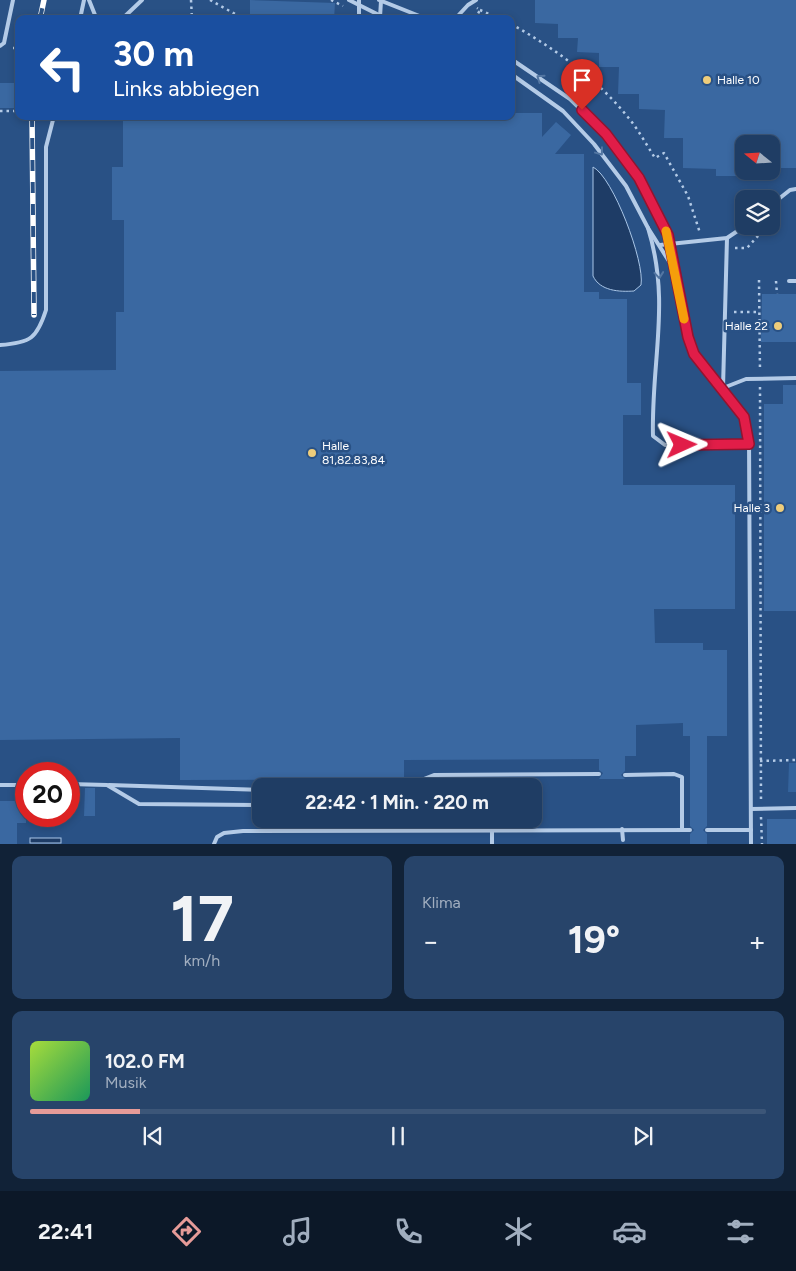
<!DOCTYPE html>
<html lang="de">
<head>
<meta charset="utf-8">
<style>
  :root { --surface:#1f3d64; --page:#27446a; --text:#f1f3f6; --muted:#a1aebf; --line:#3c5678; --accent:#e69b98 }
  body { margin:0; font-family:Figtree,sans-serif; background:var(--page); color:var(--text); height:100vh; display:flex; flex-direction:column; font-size:19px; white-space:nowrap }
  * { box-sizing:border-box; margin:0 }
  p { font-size:16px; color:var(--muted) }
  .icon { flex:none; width:28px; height:28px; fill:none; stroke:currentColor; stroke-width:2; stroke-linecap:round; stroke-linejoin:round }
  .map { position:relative; height:844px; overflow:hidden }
  .panel { display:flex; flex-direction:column; gap:12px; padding:12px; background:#112237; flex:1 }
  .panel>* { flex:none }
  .top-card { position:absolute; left:15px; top:15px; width:500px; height:105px; border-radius:10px; box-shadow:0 2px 8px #0003,0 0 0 1px var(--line); background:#1a4fa0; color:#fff; overflow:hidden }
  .needle { width:32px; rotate:288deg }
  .fabs { position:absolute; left:735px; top:135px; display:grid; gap:10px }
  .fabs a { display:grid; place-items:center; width:45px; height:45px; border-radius:10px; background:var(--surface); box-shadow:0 2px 8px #0003,0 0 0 1px var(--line); font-size:25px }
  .speed { position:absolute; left:15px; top:762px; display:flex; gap:10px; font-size:25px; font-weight:700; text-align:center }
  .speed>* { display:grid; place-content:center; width:65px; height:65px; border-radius:50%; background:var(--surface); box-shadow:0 2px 8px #0003,0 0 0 1px var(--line); line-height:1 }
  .speed .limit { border:8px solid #d22; background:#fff; color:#111 }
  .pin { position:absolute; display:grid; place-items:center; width:42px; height:42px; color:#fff; margin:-51px -21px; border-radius:50% 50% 50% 0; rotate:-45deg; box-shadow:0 0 5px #0007 }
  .pin .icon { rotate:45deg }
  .me { position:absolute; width:55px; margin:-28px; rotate:89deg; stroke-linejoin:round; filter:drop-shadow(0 0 4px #0008) }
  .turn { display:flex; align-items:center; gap:18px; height:105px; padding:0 15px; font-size:22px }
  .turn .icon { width:65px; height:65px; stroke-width:2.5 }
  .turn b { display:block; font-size:35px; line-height:42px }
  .big { font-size:38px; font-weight:700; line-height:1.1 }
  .panel .tile { flex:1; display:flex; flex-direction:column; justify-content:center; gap:8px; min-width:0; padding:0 18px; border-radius:10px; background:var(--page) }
  .panel .dial { align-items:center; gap:0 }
  .dial b { font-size:65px; line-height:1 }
  .song { display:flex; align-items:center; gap:15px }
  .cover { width:60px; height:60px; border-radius:8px; background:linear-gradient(135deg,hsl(80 70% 55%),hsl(150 70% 35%)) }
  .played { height:5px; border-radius:2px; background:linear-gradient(90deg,var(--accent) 15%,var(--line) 15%) }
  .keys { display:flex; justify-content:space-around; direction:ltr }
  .heat { display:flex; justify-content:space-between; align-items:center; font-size:28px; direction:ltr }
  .panel .tiles { flex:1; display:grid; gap:12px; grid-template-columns:1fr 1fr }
  .tile:last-child { grid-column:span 2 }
  .trip { position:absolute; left:252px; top:778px; width:290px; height:50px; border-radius:10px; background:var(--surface); box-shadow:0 2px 8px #0003,0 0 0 1px var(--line); font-weight:700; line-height:50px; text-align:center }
  .menu { display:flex; height:80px; justify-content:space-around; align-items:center; background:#0c1828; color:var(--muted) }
  .menu .icon { width:35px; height:35px }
  .menu .selected { color:var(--accent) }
  .menu b { font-size:22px; color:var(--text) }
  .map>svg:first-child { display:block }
  .green { fill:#34639c }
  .water { fill:#1e3c66; stroke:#a9c6e7 }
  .building { fill:#3a68a1 }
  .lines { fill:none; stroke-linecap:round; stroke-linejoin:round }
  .path { stroke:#b4cbe7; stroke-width:2.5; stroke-dasharray:2.5 4; stroke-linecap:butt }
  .lane { stroke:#b4cbe7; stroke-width:4 }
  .rail-casing { stroke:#fff; stroke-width:5.5 }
  .rail { stroke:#295185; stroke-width:4; stroke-dasharray:11; stroke-linecap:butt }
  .oneway { stroke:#5376a2 }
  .route-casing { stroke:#92132f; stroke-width:12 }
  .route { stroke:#e11d48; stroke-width:9 }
  .slow { stroke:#f59e0b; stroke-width:9 }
  .poi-dot { fill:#eecd7b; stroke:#295185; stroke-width:2 }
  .labels { text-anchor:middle; stroke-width:5; stroke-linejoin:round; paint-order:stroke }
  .poi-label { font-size:12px; fill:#fff; stroke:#295185; text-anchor:start }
</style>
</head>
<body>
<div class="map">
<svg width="796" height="844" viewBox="0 0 796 844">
  <rect width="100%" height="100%" fill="#295185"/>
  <polygon class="green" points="789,763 796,763 796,792 788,792"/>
  <g class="water">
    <path d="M 593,167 C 613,177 645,262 641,285 L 634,291 C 619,292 600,291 593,276 Z"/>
    <rect x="30" y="838" width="31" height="5"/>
  </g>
  <g class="building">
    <polygon points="250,0 335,3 334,19 250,19"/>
    <polygon points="535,0 796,0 796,168 771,168 771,144 744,144 744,176 716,176 716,169 683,168 683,138 664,138 665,110 639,109 639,94 618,94 619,67 599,67 599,53 577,52 578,38 558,38 558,24 535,23"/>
    <rect x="0" y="83" width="19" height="25"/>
    <polygon points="511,113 542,113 542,137 556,122 571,135 555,154 584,154 584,292 599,292 599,299 627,299 627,383 641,383 641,415 623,415 623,485 735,485 735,609 654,609 655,643 703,643 703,650 727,650 727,736 707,736 707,826 703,830 707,834 707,844 690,844 690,834 694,830 690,826 690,736 683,736 683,723 636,725 636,756 625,756 625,771 621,775 625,779 599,779 603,773 599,770 599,759 404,760 404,779 180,780 180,738 0,740 0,371 116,370 116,312 124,312 124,220 112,220 112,167 123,167 123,116 511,116"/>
    <polygon points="762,294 796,294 796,342 761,342"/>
    <polygon points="783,385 796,385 796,611 764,611 764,404 783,404"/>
    <polygon points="85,788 95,788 95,816 84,816"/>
    <polygon points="0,801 26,801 26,823 17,823 17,844 0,844"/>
    <rect x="767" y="819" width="29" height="25"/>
  </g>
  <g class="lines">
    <g class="path">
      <polyline points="191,0 192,19"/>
      <polyline points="210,0 235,14"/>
      <polyline points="331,0 343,6"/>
      <polyline points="480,10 501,19"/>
      <polyline points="475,19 480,10 477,8"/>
      <path d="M 511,24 C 554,48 596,78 627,116 C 638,129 646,144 655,158 L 664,153 L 688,196 L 700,233"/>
      <polyline points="13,48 19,48"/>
      <polyline points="0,111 19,111"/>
      <polyline points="771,222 778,216"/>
      <polyline points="735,248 747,248 767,226"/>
      <polyline points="759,280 760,371"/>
      <polyline points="776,281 777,294"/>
      <polyline points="734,312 760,312"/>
      <polyline points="760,387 761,801"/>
      <polyline points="760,761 796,760"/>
      <polyline points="761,817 762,844"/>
    </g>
    <g class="lane">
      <polyline points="89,0 95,15 100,19"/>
      <polyline points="349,0 387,19"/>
      <polyline points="359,0 359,19"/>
      <polyline points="379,0 427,19"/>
      <polyline points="380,17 381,1"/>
      <polyline points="80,19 84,0"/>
      <polyline points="122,19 142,0"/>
      <polyline points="455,19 468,5 476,0"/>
      <polyline points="0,46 4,43 13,0"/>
      <polyline points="511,59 570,99 606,134 639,178 668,235 687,337 694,354 703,367 736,403 744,417 749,436 751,844"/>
      <polyline points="511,74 563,111 594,144 626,186 648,228 672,266"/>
      <polyline points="771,205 790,190 796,189"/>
      <path d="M 648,228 C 671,302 651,361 653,436 L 665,445 L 749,444"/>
      <polyline points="727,238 723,388 746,379 796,378"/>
      <polyline points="660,245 727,238 745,226"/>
      <polyline points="789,281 796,281"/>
      <path d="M 0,345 C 31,343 37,338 46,310 L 46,147 L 54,116"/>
      <polyline points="625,775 674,774 682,777 682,830"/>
      <polyline points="69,784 107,785 139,804 261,805"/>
      <polyline points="0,785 26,785"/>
      <polyline points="109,785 261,790"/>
      <polyline points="406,786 434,775 599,774"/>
      <polyline points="751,809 796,808"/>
      <polyline points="622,829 623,840"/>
      <polyline points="707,830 751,830"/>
      <polyline points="214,844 217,837 224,833 243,831 690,830"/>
      <polyline points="492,844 492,831"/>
    </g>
    <g class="rail-casing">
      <g id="rail">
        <polyline points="40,19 44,0"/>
        <polyline points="32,116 34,315"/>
      </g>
    </g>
    <use href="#rail" class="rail"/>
  </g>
  <defs><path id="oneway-chevron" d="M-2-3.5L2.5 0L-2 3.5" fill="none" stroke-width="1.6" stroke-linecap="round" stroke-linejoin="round" transform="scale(1.25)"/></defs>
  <g class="oneway">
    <use href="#oneway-chevron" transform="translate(540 78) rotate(-145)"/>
    <use href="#oneway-chevron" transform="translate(600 152) rotate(53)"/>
    <use href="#oneway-chevron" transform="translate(659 275) rotate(85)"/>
  </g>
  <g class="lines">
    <g class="route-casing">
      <polyline id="route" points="582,110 606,134 639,178 668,235 688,337 694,354 744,417 749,444 682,445"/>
    </g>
    <use href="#route" class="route"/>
    <polyline class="slow" points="666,231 684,319"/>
  </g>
  <g class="poi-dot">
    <circle cx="707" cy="80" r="5"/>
    <circle cx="778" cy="326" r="5"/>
    <circle cx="312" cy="453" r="5"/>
    <circle cx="780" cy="508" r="5"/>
  </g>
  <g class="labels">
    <g class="poi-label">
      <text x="717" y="84">Halle 10</text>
      <text x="768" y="330" text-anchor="end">Halle 22</text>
      <text x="322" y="450">Halle<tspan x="322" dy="14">81,82.83,84</tspan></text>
      <text x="770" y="512" text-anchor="end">Halle 3</text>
    </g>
  </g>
</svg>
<div class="fabs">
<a><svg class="needle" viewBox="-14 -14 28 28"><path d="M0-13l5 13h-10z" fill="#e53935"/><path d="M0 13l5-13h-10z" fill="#a1aebf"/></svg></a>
<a><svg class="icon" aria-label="layers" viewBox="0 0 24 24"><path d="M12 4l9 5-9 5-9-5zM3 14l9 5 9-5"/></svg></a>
</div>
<div class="speed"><div class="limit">20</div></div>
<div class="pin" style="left:582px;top:110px;background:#d93025"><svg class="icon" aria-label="arrive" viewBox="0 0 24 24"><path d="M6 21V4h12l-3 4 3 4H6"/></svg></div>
<svg class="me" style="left:682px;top:445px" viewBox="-20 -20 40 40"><path d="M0-17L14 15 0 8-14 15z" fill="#e11d48" stroke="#fff" stroke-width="4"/></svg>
<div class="trip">22:42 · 1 Min. · 220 m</div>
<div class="top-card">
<div class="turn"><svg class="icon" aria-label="left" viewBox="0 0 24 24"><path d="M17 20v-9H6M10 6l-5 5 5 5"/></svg><div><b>30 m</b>Links abbiegen</div></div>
</div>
</div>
<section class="panel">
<div class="tiles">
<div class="tile dial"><b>17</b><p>km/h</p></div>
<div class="tile"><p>Klima</p>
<div class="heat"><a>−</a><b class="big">19°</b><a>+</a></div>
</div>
<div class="tile">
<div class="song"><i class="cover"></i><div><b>102.0 FM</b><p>Musik</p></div></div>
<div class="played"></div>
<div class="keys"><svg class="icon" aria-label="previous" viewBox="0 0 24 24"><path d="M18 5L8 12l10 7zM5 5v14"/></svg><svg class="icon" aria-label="pause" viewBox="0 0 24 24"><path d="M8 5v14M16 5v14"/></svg><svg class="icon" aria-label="next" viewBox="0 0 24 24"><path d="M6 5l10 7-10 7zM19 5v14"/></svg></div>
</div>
</div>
</section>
<nav class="menu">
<b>22:41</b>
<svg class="icon selected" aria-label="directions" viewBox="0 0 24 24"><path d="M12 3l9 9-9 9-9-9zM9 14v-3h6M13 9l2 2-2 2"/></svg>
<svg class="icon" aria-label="music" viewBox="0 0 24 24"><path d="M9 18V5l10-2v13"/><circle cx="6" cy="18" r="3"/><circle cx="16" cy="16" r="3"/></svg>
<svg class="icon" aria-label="phone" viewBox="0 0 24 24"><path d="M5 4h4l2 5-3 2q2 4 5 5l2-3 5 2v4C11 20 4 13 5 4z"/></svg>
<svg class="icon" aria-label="climate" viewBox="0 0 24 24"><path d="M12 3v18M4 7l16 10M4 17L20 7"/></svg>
<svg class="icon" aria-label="car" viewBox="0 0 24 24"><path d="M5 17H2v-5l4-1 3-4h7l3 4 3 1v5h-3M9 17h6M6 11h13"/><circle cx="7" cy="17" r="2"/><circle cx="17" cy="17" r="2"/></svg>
<svg class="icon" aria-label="filters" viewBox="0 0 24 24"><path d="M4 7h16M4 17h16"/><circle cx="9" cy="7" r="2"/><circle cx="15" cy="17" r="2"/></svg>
</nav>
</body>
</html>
